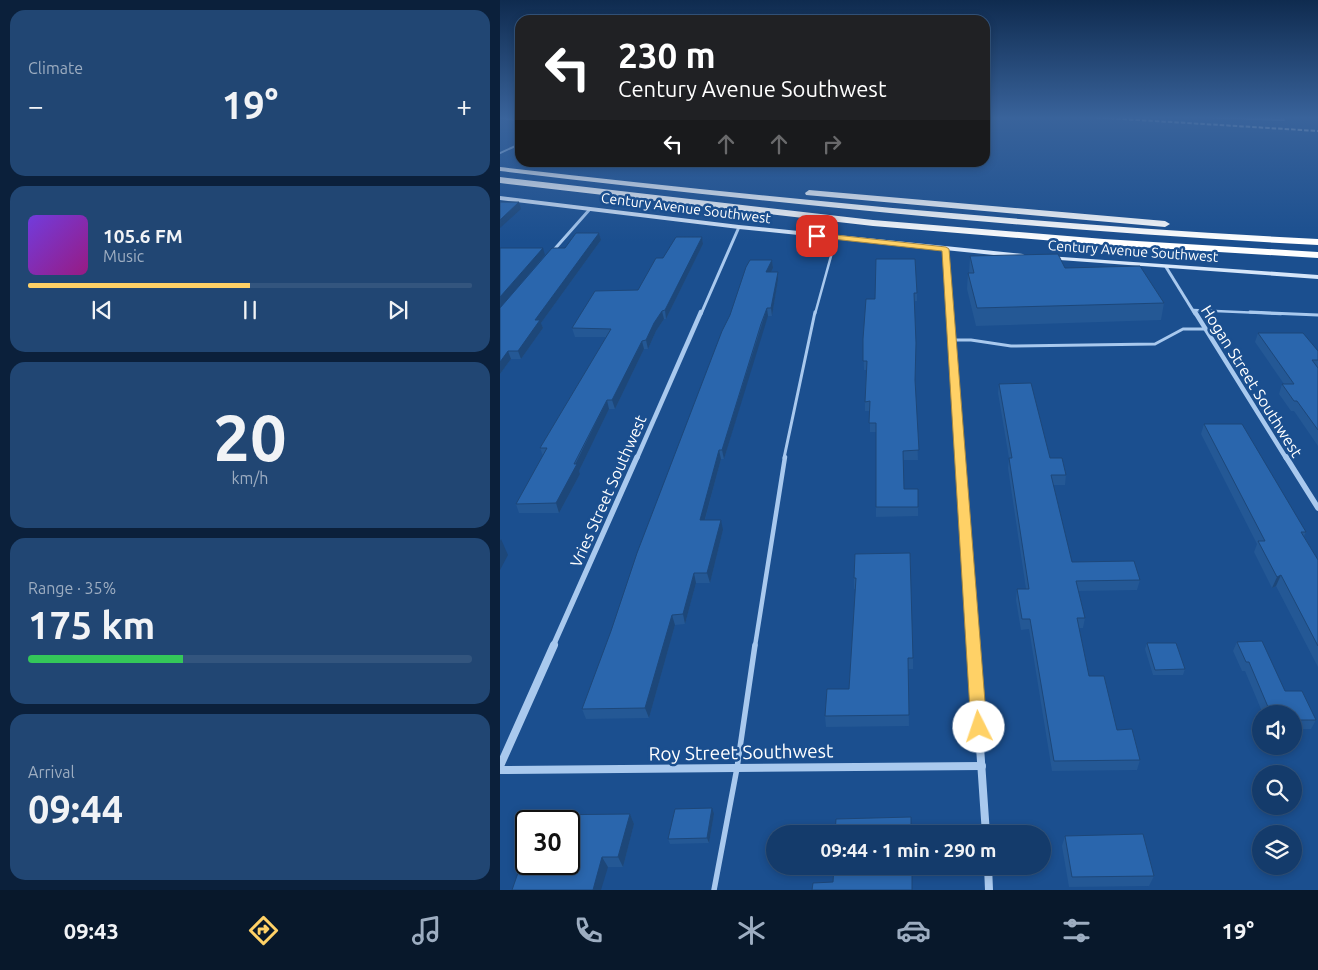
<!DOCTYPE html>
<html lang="en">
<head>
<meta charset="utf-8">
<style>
  :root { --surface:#143b6b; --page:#214673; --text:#f1f3f6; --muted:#9dadc1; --line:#33557e; --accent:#ffd166 }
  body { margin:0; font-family:Ubuntu,sans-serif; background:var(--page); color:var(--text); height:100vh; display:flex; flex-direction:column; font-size:19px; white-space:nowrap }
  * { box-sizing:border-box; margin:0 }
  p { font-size:16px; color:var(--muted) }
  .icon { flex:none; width:28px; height:28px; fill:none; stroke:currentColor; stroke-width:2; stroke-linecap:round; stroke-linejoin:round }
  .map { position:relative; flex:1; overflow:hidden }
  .sheet { display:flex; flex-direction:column; gap:10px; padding:10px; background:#0b203b; width:500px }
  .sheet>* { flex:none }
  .guide { position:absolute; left:15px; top:15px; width:475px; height:152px; border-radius:15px; box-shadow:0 2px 8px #0003,0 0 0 1px var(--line); background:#202124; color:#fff; overflow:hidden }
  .fabs { position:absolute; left:752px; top:705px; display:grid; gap:10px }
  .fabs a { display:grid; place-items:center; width:50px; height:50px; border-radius:50%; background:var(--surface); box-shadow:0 2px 8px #0003,0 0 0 1px var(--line); font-size:25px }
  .speed { position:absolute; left:15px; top:810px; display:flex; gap:10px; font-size:25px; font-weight:700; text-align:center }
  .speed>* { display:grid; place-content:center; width:65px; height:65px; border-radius:50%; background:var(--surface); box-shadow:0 2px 8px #0003,0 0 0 1px var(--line); line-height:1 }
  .speed .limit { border:2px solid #111; border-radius:8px; background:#fff; color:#111 }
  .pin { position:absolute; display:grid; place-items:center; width:42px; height:42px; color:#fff; margin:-21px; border-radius:10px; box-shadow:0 2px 8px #0006 }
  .me { position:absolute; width:55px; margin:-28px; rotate:356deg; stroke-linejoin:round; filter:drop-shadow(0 0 4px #0008) }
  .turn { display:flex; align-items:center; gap:18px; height:105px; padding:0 20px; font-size:22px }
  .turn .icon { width:65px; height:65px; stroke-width:2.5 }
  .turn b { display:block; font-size:35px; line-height:42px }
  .lanes { display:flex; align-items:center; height:48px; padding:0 20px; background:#0003; justify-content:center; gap:25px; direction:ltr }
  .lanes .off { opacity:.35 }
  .big { font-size:38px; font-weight:700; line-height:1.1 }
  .sheet .tile { flex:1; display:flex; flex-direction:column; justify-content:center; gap:8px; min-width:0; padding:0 18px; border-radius:15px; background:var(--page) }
  .sheet .dial { align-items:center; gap:0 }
  .dial b { font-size:65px; line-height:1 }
  .song { display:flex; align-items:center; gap:15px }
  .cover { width:60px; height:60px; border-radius:8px; background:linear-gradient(135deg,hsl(260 70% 55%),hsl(310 70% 35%)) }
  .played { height:5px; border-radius:2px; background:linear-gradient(90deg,var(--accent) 50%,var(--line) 50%) }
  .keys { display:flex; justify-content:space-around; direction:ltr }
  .heat { display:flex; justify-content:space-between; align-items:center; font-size:28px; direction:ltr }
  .charge { height:8px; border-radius:4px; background:linear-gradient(90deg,#34c759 35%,var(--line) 0) }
  .trip { position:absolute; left:266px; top:825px; width:285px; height:50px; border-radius:25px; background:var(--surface); box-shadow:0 2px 8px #0003,0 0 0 1px var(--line); font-weight:700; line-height:50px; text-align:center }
  .tabs { display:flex; height:80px; justify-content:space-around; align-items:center; background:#08182b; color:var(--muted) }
  .tabs .icon { width:35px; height:35px }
  .tabs .current { color:var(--accent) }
  .tabs b { font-size:22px; color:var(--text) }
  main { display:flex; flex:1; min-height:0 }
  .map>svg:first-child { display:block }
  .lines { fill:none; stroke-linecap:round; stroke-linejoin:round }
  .lane-far4 { stroke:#a9c9ee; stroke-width:2 }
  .lane-far3 { stroke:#a9c9ee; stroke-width:2.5 }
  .lane-far2 { stroke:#a9c9ee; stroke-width:3 }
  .lane-far1 { stroke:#a9c9ee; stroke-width:4.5 }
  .lane { stroke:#a9c9ee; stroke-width:5.5 }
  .street-far3 { stroke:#a9c9ee; stroke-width:3 }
  .street-far2 { stroke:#a9c9ee; stroke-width:4.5 }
  .street-far1 { stroke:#a9c9ee; stroke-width:5.5 }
  .street { stroke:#a9c9ee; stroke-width:8 }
  .secondary { fill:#d6e6fa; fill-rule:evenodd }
  .highway { fill:#fff; fill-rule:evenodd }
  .rail { stroke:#fff; stroke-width:2; stroke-dasharray:4.5 2; stroke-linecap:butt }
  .wall { fill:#245895 }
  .shaded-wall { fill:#1d4779 }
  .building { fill:#2a66ad; stroke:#1d4779 }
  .route { fill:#ffd166; stroke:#a68842 }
  .labels { text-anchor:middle; stroke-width:5; stroke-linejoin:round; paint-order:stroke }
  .far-street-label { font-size:14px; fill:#fff; stroke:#1b4f8f }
  .street-label { font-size:16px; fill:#fff; stroke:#1b4f8f }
  .near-street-label { font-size:19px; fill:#fff; stroke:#1b4f8f }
</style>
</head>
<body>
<main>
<section class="sheet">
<div class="tile"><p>Climate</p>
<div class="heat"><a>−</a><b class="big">19°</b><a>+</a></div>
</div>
<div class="tile">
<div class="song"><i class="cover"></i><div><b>105.6 FM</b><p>Music</p></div></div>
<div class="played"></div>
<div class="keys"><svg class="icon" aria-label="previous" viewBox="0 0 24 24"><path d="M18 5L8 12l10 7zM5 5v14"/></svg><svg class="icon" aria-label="pause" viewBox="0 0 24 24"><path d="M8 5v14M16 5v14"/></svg><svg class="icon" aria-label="next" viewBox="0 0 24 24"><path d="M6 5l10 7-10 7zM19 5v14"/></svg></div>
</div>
<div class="tile dial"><b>20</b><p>km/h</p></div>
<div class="tile"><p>Range · 35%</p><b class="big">175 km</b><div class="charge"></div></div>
<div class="tile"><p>Arrival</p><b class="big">09:44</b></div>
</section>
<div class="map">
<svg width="818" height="890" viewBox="0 0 818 890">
  <rect width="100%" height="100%" fill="#1b4f8f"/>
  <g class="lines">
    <g class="lane-far4">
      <polyline points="700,117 784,120 780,117"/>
      <polyline points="0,118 20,120"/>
      <polyline points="0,153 20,144"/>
    </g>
    <g class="lane-far3">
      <polyline points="693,310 781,314"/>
      <polyline points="315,314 336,238"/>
    </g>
    <g class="lane-far2">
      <polyline points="750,312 818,315"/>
      <polyline points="452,340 471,340 511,346 655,344 683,329 705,329"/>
      <polyline points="284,458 315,312"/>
    </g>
    <polyline class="lane-far1" points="255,646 285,457"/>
    <polyline class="lane" points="214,890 237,768 255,645"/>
    <g class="street-far3">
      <polyline points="446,249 450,314"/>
      <polyline points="52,252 90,209"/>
      <polyline points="666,267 695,314"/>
      <polyline points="201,314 239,227"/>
    </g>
    <g class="street-far2">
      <polyline points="450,312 460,458"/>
      <polyline points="695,312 786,458"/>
      <polyline points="137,458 201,312"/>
    </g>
    <g class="street-far1">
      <polyline points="460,457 473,646"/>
      <polyline points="786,457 818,508"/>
      <polyline points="53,646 137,457"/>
    </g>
    <g class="street">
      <polyline points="473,645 486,834"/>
      <polyline points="0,766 54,645"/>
      <polyline points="0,770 482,766"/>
      <polyline points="488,866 489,890"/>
    </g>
    <g class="secondary">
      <polygon points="0,196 239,225 523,254 526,256 523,258 239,229 0,200"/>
      <polygon points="548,256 818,275 818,279 546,259 546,257"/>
    </g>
    <g class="highway">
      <path d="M 0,167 C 272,198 544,225 818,239 L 818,245 C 544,231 272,203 0,171 Z"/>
      <polygon points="0,177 373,220 604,239 818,252 818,258 604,245 373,226 0,183"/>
      <polygon points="309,190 665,221 670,224 665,227 306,195 305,193"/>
    </g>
    <polyline class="rail" points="590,117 818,131"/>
  </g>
  <g class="wall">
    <polygon points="99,233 101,240 41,323 43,328 21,359 11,359 0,374 0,248 45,255 3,304 65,248"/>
    <polygon points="202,237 203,244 166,319 164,319 156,331 148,349 144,349 115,409 109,409 79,471 80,474 59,513 19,513 16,504 43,456 40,448 106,337 75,337 72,328 138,290 163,258"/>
    <polygon points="470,256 565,268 664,303 661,320 476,326 467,289 468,273 469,273"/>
    <polygon points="272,260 273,268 271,272 278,272 278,280 272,316 268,316 262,333 224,459 221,459 205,520 223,530 210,583 196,583 185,624 175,625 149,718 86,719 82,709"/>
    <polygon points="417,293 417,301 414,301 415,383 418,460 403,460 404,489 418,507 418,516 376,517 376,432 370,432 370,411 365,411 365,402 366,370 364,370 363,339 375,299"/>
    <polygon points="758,333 818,351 818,446 794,411 791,411 779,394 782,384 784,384 755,342"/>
    <polygon points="499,384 550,458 566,475 565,485 553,485 572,562 640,580 637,590 578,591 585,618 583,628 579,628 589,676 617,730 640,760 637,770 552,771 529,629 521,630 516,600 517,589 526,589 508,468 509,458 498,393"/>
    <polygon points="704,424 806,532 804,536 818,560 818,667 776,586 772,588 754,552 757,544 701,434"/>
    <polygon points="355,554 413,658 413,669 408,669 409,726 326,727 325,716 349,689 356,589 354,589 354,578"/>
    <polygon points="737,642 785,691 816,720 811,729 794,729 794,714 763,714 745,671 742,671 733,651"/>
    <polygon points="647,643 685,669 683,675 653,675 645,649"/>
    <polygon points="130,814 134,824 123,867 108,867 12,890"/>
    <polygon points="214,814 209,843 170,844 168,839"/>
    <polygon points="565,836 654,876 649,886 569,887 562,846"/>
  </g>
  <g class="shaded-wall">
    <polygon points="19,202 21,209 0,228 0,220"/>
    <polygon points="99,233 101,240 41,323 43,328 21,359 18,351 35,320"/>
    <polygon points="202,237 203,244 166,319 165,310"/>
    <polygon points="43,248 45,255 0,308 0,297"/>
    <polygon points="272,260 273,268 267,280 266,272"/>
    <polygon points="278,272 278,280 272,316 271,308"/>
    <polygon points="267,308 268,316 224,459 222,450"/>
    <polygon points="162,311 164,319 156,331 148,349 146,340 154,323"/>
    <polygon points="142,341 144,349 115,409 112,400"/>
    <polygon points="8,351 11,359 0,374 0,362"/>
    <polygon points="107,400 109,409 79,471 80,474 59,513 56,503"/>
    <polygon points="219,450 221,459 202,530 200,520"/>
    <polygon points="221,520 223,530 210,583 207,573"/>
    <polygon points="1,539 8,555 0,570 0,541"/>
    <polygon points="194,573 196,583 185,624 183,614"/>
    <polygon points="781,575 776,586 772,588 777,577"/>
    <polygon points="172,615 175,625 149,718 145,708"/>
    <polygon points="212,808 214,814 209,843 207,838"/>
    <polygon points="130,814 134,824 123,867 118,857"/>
    <polygon points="102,857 108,867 101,890 93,890"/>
  </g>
  <g class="building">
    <polygon points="0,202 19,202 0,220"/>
    <polygon points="76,233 99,233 35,320 40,320 18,351 8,351 0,362 0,308 52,248 65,248"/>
    <polygon points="176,237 202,237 165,310 162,311 154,323 146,340 142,341 112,400 107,400 74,464 77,464 56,503 16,504 47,448 40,448 111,329 72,328 95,291 138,290 156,258 163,258"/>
    <polygon points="0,248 43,248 0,297"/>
    <polygon points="558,254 565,268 640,266 664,303 477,308 468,273 474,273 470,256"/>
    <polygon points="376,259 415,259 417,293 414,293 416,343 415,380 419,450 403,451 404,489 418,489 418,507 376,507 376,423 369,423 370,401 365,402 367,361 363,361 363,339 366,299 375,299"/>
    <polygon points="250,260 272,260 266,272 278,272 271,308 267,308 261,324 222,450 219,450 200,520 221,520 207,573 194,573 183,614 172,615 145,708 82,709 111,631 137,553 222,331 230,315 246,267"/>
    <polygon points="758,333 803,333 818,351 818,360 812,360 818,368 818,430 797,401 794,401 782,384 794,384"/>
    <polygon points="531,383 550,458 562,458 566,475 551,475 572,562 634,561 640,580 576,581 585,618 577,618 589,676 604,676 617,730 632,729 640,760 554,761 530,619 522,619 517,589 529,589 509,458 512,458 499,384"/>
    <polygon points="704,424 742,424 806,532 801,532 818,560 818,646 781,575 777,577 758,541 765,541"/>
    <polygon points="410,553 413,658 408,658 409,715 325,716 327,689 349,689 356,578 354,578 355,554"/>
    <polygon points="762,641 785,691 802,691 816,720 794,720 794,714 771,714 749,662 746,662 737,642"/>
    <polygon points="647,643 676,643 685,669 655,670"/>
    <polygon points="212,808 207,838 168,839 175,809"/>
    <polygon points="130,814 118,857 102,857 93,890 12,890 26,850 26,864 69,864 69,821 37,821 39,815"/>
    <polygon points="411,817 411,834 335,834 336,819"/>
    <polygon points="643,834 654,876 572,877 565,836"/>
    <polygon points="334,866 412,866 412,890 312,890 313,883 333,882"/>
  </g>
  <linearGradient id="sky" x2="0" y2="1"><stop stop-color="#0f2b4f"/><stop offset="0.49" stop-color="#39639b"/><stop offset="1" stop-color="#39639b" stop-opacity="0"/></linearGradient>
  <rect width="818" height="241" fill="url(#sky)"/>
  <polygon class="route" points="317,233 446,247 449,249 487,727 485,732 479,734 473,732 471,727 442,251 314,237 313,236"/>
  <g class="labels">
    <g class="far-street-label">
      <text transform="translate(186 208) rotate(7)" y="5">Century Avenue Southwest</text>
      <text transform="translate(633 251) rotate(4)" y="5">Century Avenue Southwest</text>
    </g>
    <g class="street-label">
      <text transform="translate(752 381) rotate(58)" y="6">Hogan Street Southwest</text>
      <text transform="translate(108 491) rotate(-66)" y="6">Vries Street Southwest</text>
    </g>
    <g class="near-street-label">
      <text transform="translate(241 752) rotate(-1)" y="7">Roy Street Southwest</text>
    </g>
  </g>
</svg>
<div class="fabs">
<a><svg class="icon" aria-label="sound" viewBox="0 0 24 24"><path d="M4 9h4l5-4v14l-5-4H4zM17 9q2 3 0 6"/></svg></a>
<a><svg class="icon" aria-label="search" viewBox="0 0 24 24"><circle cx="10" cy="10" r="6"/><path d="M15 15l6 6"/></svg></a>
<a><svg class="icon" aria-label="layers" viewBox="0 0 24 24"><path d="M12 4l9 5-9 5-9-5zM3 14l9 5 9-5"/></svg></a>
</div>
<div class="speed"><div class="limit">30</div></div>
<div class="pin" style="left:317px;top:236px;background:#d93025"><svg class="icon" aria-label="arrive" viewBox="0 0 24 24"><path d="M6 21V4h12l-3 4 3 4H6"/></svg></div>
<svg class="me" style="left:479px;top:727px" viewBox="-20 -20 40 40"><circle r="19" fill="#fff"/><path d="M0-13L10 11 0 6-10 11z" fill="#ffd166"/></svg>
<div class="trip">09:44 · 1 min · 290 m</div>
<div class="guide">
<div class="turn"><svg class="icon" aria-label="left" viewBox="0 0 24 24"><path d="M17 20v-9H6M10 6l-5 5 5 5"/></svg><div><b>230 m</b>Century Avenue Southwest</div></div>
<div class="lanes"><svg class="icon" aria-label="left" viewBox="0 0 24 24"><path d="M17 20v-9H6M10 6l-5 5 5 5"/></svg><svg class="icon off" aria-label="ahead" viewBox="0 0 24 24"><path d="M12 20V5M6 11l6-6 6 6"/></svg><svg class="icon off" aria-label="ahead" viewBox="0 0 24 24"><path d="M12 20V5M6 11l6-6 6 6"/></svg><svg class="icon off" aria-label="right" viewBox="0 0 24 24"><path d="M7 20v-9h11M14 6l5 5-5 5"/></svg></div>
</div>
</div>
</main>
<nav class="tabs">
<b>09:43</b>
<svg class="icon current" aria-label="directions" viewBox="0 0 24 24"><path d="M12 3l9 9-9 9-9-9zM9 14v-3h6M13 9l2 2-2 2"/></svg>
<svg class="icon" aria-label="music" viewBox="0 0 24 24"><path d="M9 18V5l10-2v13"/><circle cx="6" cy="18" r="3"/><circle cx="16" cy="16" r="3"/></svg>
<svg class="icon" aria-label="phone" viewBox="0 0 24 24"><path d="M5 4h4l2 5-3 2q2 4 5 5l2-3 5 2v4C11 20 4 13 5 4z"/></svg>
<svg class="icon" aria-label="climate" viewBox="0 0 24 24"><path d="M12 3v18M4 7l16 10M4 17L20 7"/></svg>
<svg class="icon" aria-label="car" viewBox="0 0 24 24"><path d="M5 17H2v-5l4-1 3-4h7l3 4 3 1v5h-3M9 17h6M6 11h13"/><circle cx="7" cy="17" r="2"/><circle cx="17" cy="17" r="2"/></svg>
<svg class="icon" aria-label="filters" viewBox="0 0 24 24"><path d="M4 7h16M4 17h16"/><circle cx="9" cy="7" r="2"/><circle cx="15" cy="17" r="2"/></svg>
<b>19°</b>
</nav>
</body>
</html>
